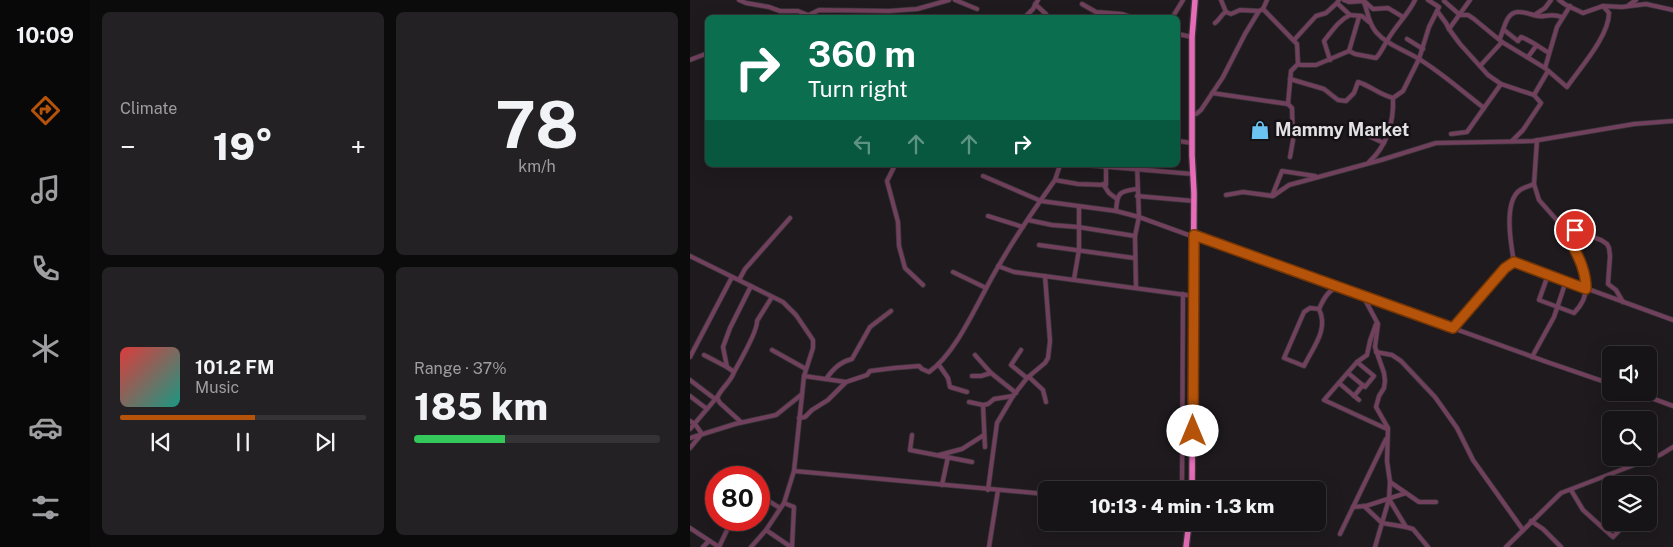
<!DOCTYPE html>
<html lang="en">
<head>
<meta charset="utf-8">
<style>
  :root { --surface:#161416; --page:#232123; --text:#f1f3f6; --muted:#9e9ea1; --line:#353335; --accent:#b45309 }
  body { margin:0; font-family:"Public Sans",sans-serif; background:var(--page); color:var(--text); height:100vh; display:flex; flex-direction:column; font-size:19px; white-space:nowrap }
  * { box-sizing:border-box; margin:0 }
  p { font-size:16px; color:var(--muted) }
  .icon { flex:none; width:28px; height:28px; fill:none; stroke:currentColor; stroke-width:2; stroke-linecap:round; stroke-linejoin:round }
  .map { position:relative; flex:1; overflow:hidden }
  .drawer { display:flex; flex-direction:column; gap:12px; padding:12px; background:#0c0b0c; width:600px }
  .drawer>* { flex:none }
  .hud { position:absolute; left:15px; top:15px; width:475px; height:152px; border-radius:8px; box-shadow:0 5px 20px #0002,0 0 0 1px var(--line); background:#0b6e4f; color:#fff; overflow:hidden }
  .fabs { position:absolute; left:912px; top:346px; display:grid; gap:10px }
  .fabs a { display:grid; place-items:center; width:55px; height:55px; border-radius:8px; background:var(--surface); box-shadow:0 5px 20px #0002,0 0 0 1px var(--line); font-size:25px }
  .speed { position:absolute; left:15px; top:466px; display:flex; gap:10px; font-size:25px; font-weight:700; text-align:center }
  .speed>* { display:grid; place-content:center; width:65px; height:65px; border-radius:50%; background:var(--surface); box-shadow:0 5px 20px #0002,0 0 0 1px var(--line); line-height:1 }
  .speed .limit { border:8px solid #d22; background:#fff; color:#111 }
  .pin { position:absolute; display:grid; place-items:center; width:42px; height:42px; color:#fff; margin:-21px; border:2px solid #fff; border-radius:50%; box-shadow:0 1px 5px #0007 }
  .me { position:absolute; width:55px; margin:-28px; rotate:0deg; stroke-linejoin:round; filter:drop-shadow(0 0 4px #0008) }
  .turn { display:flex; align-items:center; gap:18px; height:105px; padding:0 20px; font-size:22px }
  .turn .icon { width:65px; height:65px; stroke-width:2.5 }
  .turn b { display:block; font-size:35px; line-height:42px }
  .lanes { display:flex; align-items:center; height:48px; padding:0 20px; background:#0003; justify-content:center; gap:25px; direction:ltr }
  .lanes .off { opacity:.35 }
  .big { font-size:38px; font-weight:800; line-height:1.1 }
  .drawer .tile { flex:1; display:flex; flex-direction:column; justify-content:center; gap:8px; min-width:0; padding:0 18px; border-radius:8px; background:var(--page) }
  .drawer .dial { align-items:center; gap:0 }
  .dial b { font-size:65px; line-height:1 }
  .song { display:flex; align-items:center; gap:15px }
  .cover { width:60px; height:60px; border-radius:8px; background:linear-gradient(135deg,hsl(0 70% 55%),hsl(170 70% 35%)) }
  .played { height:5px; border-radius:2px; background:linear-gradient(90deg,var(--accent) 55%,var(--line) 55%) }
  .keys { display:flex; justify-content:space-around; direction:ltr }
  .heat { display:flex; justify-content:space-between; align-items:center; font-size:28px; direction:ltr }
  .charge { height:8px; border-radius:4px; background:linear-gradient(90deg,#34c759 37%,var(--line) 0) }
  .drawer .tiles { flex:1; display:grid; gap:12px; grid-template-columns:repeat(2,1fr) }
  .trip { position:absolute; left:348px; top:481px; width:288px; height:50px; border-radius:8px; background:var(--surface); box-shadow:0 5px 20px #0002,0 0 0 1px var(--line); font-weight:800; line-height:50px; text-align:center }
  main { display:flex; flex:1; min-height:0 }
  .tabs { display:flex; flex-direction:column; width:90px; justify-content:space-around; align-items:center; background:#090809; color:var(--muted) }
  .tabs .icon { width:35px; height:35px }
  .tabs .on { color:var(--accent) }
  .tabs b { font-size:22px; color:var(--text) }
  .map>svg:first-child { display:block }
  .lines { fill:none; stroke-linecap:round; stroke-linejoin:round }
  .minor-casing { stroke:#3a363a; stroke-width:5.5 }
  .highway-casing { stroke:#3a363a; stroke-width:8 }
  .minor { stroke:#71405c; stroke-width:4 }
  .highway { stroke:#e86cb8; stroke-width:5.5 }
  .route-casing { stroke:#753606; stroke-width:12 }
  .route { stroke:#b45309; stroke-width:9 }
  .labels { text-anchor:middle; stroke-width:5; stroke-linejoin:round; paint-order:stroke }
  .poi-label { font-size:18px; font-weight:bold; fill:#e3e1e3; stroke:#151115; text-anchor:start }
</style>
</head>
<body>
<main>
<nav class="tabs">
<b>10:09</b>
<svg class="icon on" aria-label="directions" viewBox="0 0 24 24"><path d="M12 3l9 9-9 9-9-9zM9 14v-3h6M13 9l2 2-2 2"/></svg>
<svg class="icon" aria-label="music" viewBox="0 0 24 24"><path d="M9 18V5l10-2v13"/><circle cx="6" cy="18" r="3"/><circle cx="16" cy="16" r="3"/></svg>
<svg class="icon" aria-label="phone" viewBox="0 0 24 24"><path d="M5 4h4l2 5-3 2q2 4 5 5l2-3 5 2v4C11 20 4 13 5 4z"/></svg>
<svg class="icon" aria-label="climate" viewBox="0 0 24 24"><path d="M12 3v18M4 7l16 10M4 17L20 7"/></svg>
<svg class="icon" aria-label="car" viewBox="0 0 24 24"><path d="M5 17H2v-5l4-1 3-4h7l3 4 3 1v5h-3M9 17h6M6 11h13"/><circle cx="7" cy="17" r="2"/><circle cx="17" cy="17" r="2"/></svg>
<svg class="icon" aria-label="filters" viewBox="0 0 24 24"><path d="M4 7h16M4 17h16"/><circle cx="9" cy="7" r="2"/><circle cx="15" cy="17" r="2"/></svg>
</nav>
<section class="drawer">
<div class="tiles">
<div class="tile"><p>Climate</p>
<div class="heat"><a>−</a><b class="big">19°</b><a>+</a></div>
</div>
<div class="tile dial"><b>78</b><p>km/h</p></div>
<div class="tile">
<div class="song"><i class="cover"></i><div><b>101.2 FM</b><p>Music</p></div></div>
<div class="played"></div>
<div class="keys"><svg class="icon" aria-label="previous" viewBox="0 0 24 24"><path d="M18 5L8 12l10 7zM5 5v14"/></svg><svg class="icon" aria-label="pause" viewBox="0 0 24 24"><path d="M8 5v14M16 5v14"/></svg><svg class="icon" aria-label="next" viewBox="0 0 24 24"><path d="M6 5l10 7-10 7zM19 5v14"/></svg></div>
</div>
<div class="tile"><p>Range · 37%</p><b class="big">185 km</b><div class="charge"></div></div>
</div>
</section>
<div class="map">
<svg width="983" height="547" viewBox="0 0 983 547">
  <rect width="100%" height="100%" fill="#1e1a1e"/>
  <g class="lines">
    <g class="minor-casing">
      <g id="minor">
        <polyline points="49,0 56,3 79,7 90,11 108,11 118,15"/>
        <polyline points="265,0 287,9"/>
        <polyline points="531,0 536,12"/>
        <polyline points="649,0 647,3 660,15 672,16 679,22"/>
        <polyline points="654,0 659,2 674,1 683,9 698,8 713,17"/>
        <path d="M 673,0 C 679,13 677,21 686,32 C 697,45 715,50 729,59 C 752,73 773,92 794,108"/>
        <polyline points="738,0 749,7 747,11 756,23 759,29 770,44 798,75 811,84 844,95 851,103 833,130 822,141"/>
        <polyline points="869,0 876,5 893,13 913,6 932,7 956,4 983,10"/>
        <path d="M 754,1 L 770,15 L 778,15 L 784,19 L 812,42 L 855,68 L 877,87 C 890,68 919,36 919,13 L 913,6"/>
        <polyline points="345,4 356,14 355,18"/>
        <polyline points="392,4 406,12 432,14 444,18"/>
        <polyline points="939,5 946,0"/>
        <path d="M 573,9 L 607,44 L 608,64 L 611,65 L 626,65 L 659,51 L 665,54 L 686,58 C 691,53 693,47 697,41 C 705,26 718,15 725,0"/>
        <polyline points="846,14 855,8 861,0"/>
        <polyline points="113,18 129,10 199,11 227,9 259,0"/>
        <polyline points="334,18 343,9 348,0"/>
        <polyline points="482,18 493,0"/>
        <path d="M 525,23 C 530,20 531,14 536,12 L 541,14 L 550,10 L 569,11"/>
        <polyline points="759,29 780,0"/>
        <path d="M 814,30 L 828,41 L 831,37 C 842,41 849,47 859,53"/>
        <polyline points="488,34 502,37"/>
        <path d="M 810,38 C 814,30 816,11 829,12 C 836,12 842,15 848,16 C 858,17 860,13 872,17"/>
        <polyline points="717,39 733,49"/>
        <polyline points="604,40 626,16 636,13 647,3"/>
        <polyline points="659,51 669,17"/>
        <polyline points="838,57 846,46"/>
        <polyline points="0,60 18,53"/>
        <path d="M 640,60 L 634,41 C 642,31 649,20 660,15"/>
        <polyline points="790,66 812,42"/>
        <polyline points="855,68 867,27 880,6"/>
        <path d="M 600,79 L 634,89 L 648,100 L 656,101 L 664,93 L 668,82 C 681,86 688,94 703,98 L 713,91 L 729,59 L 739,27 L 747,11"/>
        <polyline points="522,93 598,104"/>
        <polyline points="844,95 858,71"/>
        <polyline points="502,114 506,114 511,110 533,77 555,34 569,11 573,9 577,0"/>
        <polyline points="674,134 694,143"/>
        <polyline points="761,134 777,132 811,84"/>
        <polyline points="488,141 502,143"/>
        <polyline points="600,157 603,140 602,108 598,104 601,71 608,64"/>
        <path d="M 679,162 C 697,146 704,122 703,98"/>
        <polyline points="205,165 197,181 208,222 209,246 215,268 233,285"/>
        <polyline points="396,165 503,174"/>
        <polyline points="293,176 351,201 426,211 449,217 504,237"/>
        <polyline points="365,180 388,184 416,185 416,167"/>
        <polyline points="413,184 419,193 427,199"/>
        <polyline points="844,184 849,200 872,226 911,240 917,244 919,248 920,256 918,284 926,290 933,302"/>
        <polyline points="536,195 553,192 583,196 599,185 691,160 746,143 843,141 944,124 983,121"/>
        <polyline points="447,196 504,201"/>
        <polyline points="582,196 592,171 625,176"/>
        <path d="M 426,211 C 427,193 429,191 447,189"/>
        <polyline points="298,216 333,227"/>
        <polyline points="338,220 362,225 388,227 445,236"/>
        <polyline points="504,235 857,362 921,384"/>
        <polyline points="349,245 444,258"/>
        <polyline points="0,256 93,302 106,315 123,340 123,348 114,376 104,471 356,494"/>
        <path d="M 824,262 C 821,245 813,202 830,190 C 834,187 840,186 844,184 L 847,140"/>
        <polyline points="308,266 324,272 504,296"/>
        <polyline points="263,272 296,288"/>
        <path d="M 858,275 L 849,300 L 884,313 C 907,290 893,266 881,242 L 885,230"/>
        <polyline points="384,279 389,250 389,207"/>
        <polyline points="49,280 55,269 100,218"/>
        <polyline points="446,288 445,236 449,217 447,165"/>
        <polyline points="673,296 688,324 685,347 694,373 695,381 694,388 689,396 686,407 698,428 697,461 700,482 699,499 716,527 723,529 738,547"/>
        <path d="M 629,309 C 639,330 623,347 614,366 L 594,358 L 614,312 L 620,308 L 629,309 C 633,300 638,290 648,287"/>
        <polyline points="686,324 680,341 677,355 667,362 634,400 697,429"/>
        <polyline points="763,328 815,268 824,262 983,320"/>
        <polyline points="82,350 116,369"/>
        <polyline points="331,350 321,365 337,378"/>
        <polyline points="686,352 702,355 711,361 745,397 767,428 783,460 833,530"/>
        <polyline points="14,355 37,367"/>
        <polyline points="285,355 301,373 326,393"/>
        <polyline points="0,357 42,277"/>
        <polyline points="842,357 864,317 876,281"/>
        <polyline points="249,365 258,378 260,387 277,392"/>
        <path d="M 44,372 C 50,361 68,331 67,321 L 82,297"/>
        <polyline points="658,373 675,387 684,376 667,362"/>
        <path d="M 114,376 L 156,382 L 177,375 L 180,371 L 204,368 L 229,366 L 232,369 L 239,372 C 268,352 289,298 308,267 C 325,237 345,208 365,180 L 370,165"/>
        <polyline points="282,376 291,376 301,373"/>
        <polyline points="339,377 353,390 356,402"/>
        <path d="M 136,379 C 143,369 150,362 162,359 L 180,327 L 201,311"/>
        <polyline points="0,380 25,399"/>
        <polyline points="649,383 669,400"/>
        <polyline points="945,392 983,406"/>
        <polyline points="0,396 17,409 28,396"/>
        <polyline points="664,396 673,385"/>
        <polyline points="279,402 293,405 295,447"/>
        <polyline points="293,405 298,404 304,399 323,396"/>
        <polyline points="109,418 115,417 122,410 138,400 156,382"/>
        <polyline points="0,421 5,424 12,434"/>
        <path d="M 51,422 L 30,403 L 27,398 C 31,388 41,382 44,372 L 37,367 L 33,347 L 40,328 L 61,286"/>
        <polyline points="0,429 17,409"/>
        <polyline points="222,435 220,450 282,462"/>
        <polyline points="0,438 45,424 86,415 111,395"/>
        <polyline points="0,448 10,436"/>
        <polyline points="249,455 272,449 294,435"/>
        <polyline points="700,482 729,502 746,502"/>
        <polyline points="252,485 258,457"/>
        <polyline points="298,490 307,423 323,396 337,378 355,363 358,358 360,341 355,276"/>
        <polyline points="492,490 493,294"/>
        <polyline points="881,490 893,510 923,537 937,522"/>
        <polyline points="69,501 72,497 90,508"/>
        <polyline points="94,503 104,507 102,547"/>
        <polyline points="674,506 692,523 716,527"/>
        <polyline points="663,507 676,506 716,493"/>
        <polyline points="841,521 853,529 871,547"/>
        <polyline points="0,528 29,547"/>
        <polyline points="76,530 101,547"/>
        <polyline points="650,534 696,439"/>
        <polyline points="13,547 19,541"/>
        <polyline points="29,547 38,528 46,527 51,520"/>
        <polyline points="61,547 76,530 94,503 104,471"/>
        <polyline points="299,547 308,490"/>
        <polyline points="685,547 699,499"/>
        <polyline points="816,547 871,493 970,455 983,447"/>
      </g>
    </g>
    <g class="highway-casing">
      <g id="highway">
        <polyline points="502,490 504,193 502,155 502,37 505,0"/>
        <polyline points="496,547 499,522"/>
      </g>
    </g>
    <use href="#minor" class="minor"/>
    <use href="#highway" class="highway"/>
  </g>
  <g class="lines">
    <g class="route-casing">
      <path id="route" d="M 503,431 L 504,235 L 763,328 L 815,268 L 824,262 L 896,289 C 896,271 889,258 881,242 L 885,230"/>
    </g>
    <use href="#route" class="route"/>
  </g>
  <defs>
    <g id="shop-bare" transform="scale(1.5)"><path d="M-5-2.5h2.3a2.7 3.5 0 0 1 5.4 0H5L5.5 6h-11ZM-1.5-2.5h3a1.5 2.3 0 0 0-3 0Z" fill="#6ac3f1" stroke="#151115" stroke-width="2.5" paint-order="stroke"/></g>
  </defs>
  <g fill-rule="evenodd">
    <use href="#shop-bare" x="570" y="130"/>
  </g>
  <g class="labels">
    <g class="poi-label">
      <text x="585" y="136">Mammy Market</text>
    </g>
  </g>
</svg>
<div class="fabs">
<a><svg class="icon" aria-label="sound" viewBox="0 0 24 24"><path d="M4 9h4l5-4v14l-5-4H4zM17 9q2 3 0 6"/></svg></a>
<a><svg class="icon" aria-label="search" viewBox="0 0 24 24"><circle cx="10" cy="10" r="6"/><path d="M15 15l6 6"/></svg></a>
<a><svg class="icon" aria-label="layers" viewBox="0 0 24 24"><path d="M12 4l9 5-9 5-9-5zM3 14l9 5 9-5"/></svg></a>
</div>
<div class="speed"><div class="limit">80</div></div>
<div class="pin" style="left:885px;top:230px;background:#d93025"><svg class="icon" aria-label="arrive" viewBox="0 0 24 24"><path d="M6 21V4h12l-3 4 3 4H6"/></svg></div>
<svg class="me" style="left:503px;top:431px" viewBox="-20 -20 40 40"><circle r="19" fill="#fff"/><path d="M0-13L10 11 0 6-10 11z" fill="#b45309"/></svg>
<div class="trip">10:13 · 4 min · 1.3 km</div>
<div class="hud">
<div class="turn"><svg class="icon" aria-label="right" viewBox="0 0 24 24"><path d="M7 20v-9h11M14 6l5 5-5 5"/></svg><div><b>360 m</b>Turn right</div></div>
<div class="lanes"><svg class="icon off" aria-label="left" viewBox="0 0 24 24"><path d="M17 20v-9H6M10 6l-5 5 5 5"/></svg><svg class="icon off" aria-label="ahead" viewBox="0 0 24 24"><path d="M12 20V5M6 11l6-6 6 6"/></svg><svg class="icon off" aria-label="ahead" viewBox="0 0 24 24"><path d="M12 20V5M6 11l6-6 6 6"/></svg><svg class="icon" aria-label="right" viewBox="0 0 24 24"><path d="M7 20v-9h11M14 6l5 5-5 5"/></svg></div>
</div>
</div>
</main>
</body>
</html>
